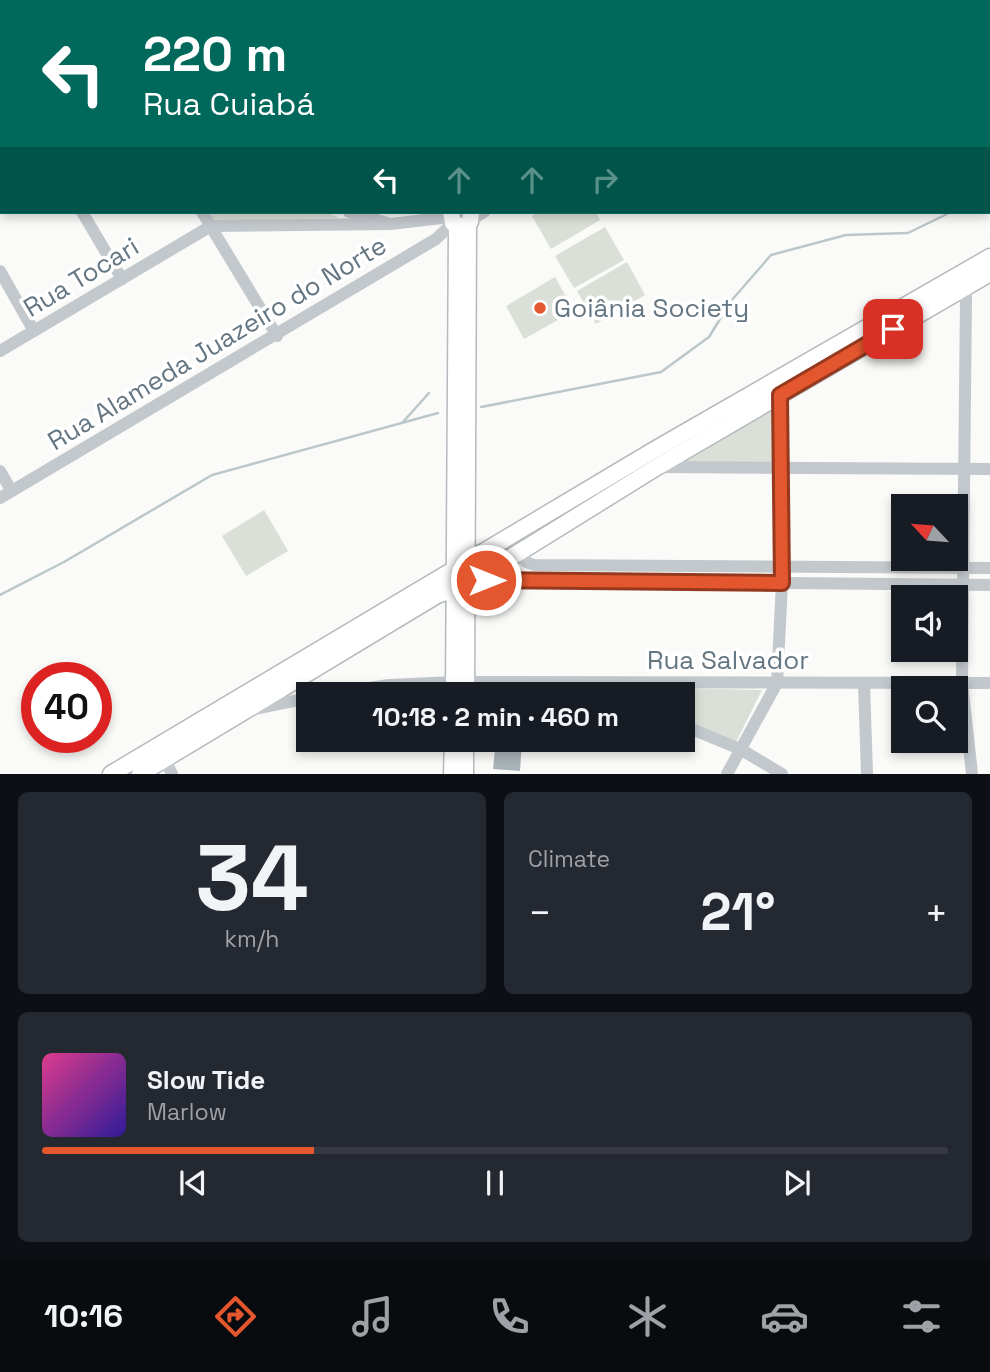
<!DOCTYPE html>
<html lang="en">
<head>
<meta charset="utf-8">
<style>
  :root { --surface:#171b24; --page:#242831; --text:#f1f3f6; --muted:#9ea1a6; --line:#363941; --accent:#e4572e }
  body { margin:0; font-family:"Space Grotesk",sans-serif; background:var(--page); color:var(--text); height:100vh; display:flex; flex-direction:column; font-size:26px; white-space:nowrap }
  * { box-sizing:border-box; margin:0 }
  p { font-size:23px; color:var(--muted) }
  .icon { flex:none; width:38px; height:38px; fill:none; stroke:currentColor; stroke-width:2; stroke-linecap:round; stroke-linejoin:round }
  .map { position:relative; height:774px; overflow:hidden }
  .details { display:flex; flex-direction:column; gap:18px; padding:18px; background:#0d0f14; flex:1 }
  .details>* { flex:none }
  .top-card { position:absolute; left:0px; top:0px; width:990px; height:214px; box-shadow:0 4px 10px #0003; background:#00695c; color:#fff; overflow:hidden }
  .needle { width:46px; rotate:296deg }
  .tools { position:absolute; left:891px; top:494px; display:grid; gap:14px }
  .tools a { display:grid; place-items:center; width:77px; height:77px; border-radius:0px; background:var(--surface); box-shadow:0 4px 10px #0003; font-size:35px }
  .speed { position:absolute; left:21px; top:662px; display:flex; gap:14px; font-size:35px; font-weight:700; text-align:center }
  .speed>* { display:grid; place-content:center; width:91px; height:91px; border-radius:50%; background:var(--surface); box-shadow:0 4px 10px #0003; line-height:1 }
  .speed .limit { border:10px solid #d22; background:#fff; color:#111 }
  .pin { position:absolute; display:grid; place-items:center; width:60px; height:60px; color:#fff; margin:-30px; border-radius:14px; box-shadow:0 4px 10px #0006 }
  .me { position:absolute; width:77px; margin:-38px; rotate:90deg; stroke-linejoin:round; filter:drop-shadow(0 0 5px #0008) }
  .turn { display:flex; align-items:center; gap:24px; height:147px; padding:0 28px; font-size:32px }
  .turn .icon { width:91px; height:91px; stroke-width:2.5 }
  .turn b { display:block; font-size:49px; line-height:60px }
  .lanes { display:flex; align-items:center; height:66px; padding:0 28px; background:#0003; justify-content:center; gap:35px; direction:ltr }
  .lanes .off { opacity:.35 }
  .big { font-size:52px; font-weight:700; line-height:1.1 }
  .details .tile { flex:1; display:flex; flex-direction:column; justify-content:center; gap:10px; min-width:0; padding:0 24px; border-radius:10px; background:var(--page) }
  .details .dial { align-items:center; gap:0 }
  .dial b { font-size:91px; line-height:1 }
  .song { display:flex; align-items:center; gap:21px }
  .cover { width:84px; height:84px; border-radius:10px; background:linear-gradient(135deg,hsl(330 70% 55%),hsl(250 70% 35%)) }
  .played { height:7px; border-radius:4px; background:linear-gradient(90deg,var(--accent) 30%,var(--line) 30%) }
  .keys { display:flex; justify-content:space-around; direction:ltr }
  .heat { display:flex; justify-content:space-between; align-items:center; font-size:38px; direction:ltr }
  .details .tiles { flex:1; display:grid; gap:18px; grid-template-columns:1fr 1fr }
  .tile:last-child { grid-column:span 2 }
  .trip { position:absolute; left:296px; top:682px; width:399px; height:70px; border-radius:0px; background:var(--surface); box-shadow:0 4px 10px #0003; font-weight:700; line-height:70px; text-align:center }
  .tabs { display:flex; height:112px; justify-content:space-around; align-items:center; background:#090b0e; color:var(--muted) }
  .tabs .icon { width:49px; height:49px }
  .tabs .on { color:var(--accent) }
  .tabs b { font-size:32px; color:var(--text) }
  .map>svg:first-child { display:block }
  .green { fill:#dadfd7 }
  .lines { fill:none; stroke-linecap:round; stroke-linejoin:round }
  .stream { stroke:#bbc7cb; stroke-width:2.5 }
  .building { fill:#aab3b9 }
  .major-casing { stroke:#b5babe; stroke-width:19 }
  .minor { stroke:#c3c8cc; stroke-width:12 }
  .major { stroke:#fff; stroke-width:16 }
  .route-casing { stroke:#94391e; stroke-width:18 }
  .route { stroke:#e4572e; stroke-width:12 }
  .poi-dot { fill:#e4572e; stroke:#fff; stroke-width:2.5 }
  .labels { text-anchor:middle; stroke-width:7; stroke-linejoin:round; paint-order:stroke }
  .street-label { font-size:26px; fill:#657683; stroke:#fff }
  .poi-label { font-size:26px; fill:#657683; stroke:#fff; text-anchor:start }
</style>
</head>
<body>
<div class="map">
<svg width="990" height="774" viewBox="0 0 990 774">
  <rect width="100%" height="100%" fill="#fafaf8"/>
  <g class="green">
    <polygon points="207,212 325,212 340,218 213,221"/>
    <polygon points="539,212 596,212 600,220 551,249 532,216"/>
    <polygon points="605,227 624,260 574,288 555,256"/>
    <polygon points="627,262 645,295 596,324 577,291"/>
    <polygon points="555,277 574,311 524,339 506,306"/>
    <polygon points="776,402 774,466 675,463"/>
    <polygon points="264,510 288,551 246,576 222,536"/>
    <polygon points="582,686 762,690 735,744 683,722 682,695 613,695"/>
  </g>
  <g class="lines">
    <g class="stream">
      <polyline points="481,407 661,372 709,337 731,301 771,255 846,235 908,233 951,212"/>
      <polyline points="403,422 429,393"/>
      <polyline points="0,595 64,562 212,475 438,413"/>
    </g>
  </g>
  <polygon class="building" points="504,740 522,740 520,771 493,769 495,749 503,750"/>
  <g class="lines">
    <g class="major-casing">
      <g id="major">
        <polyline points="455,2 455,0"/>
        <polyline points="469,2 469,0"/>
        <polyline points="451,212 453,223 462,227 470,222 471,212"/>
        <polyline points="454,695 457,226"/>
        <polyline points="466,695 468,224"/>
        <polyline points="111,774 656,449 990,257"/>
        <polyline points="140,774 437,595 468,584 657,467 990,273"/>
        <polyline points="452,774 453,740"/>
        <polyline points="465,774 465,740"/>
      </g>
    </g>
    <g class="minor">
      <polyline points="76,0 77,2"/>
      <polyline points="200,0 201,2"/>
      <polyline points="363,0 367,2"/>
      <polyline points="681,0 681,2"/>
      <polyline points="110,2 113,0"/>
      <polyline points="573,2 573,0"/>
      <polyline points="788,2 788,0"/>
      <polyline points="835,2 838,0"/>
      <polyline points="0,72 2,75"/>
      <polyline points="82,212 122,279"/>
      <polyline points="202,212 277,336"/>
      <polyline points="349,212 391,224 450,217"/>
      <polyline points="471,220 484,212"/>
      <polyline points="0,271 34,331"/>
      <polyline points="962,289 966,297 962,683 972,774"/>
      <polyline points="0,351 211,226 391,224"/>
      <polyline points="658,467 990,469"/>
      <polyline points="0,471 11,490"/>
      <polyline points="0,498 436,239 453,223"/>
      <polyline points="522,551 526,562 534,565 990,568"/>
      <polyline points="473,583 486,580 990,585"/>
      <polyline points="466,682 990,683"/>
      <polyline points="864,683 867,774"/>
      <polyline points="574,686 604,695"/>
      <polyline points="322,695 389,685 454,682"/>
      <polyline points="254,709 308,698"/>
      <polyline points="682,725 740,749 782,774"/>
      <polyline points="161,752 172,774"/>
      <polyline points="727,774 777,683 782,583 780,395"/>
    </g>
    <use href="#major" class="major"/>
  </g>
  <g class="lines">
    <g class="route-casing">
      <polyline id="route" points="486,580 782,583 780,395 893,329"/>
    </g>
    <use href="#route" class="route"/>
  </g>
  <circle class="poi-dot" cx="540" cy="308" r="7"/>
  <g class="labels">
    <g class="street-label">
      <text transform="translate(81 277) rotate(-31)" y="9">Rua Tocari</text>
      <text transform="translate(217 343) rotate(-31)" y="9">Rua Alameda Juazeiro do Norte</text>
      <text x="728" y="669">Rua Salvador</text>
    </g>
    <g class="poi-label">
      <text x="554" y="317">Goiânia Society</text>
    </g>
  </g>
</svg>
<div class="tools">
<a><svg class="needle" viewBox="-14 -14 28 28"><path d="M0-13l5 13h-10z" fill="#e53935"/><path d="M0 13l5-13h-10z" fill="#9ea1a6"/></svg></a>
<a><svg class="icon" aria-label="sound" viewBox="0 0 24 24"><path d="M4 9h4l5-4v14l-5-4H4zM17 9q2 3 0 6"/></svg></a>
<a><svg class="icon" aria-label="search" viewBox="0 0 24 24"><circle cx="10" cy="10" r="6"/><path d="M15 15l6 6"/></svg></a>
</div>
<div class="speed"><div class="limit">40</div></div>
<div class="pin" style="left:893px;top:329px;background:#d93025"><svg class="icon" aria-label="arrive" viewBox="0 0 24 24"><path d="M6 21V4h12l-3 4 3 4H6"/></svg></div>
<svg class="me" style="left:486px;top:580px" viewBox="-20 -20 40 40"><circle r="17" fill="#e4572e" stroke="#fff" stroke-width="3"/><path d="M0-11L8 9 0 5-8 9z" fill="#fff"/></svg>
<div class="trip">10:18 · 2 min · 460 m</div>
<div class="top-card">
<div class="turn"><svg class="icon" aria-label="left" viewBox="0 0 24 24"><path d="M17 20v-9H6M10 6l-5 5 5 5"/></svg><div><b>220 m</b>Rua Cuiabá</div></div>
<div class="lanes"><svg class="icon" aria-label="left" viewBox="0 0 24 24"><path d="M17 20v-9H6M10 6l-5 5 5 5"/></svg><svg class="icon off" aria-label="ahead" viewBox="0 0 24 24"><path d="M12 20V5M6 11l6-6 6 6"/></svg><svg class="icon off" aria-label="ahead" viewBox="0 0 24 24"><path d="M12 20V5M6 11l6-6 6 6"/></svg><svg class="icon off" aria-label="right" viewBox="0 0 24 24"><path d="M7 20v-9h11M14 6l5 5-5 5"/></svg></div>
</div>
</div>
<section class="details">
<div class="tiles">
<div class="tile dial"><b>34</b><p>km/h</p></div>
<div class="tile"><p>Climate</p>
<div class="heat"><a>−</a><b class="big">21°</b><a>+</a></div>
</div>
<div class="tile">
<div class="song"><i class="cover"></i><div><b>Slow Tide</b><p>Marlow</p></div></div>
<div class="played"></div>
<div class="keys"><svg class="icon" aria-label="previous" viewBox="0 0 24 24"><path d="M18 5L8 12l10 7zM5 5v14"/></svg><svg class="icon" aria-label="pause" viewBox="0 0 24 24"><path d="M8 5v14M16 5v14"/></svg><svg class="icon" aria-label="next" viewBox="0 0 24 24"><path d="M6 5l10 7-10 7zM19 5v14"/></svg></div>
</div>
</div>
</section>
<nav class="tabs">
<b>10:16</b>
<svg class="icon on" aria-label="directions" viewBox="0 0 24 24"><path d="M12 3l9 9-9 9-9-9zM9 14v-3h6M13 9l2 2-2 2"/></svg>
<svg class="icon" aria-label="music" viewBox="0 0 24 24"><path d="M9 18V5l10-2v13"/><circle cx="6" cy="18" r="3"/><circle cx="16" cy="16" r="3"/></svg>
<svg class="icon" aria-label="phone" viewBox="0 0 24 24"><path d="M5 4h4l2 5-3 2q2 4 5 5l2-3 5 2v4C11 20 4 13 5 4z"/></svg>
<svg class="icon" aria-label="climate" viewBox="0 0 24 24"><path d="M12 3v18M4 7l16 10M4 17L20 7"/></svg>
<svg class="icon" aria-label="car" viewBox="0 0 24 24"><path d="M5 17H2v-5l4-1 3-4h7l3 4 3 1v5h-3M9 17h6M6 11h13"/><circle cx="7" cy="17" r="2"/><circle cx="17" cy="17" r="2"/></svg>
<svg class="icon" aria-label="filters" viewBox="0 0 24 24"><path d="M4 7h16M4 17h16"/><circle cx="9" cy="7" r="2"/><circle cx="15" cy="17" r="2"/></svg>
</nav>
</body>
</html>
